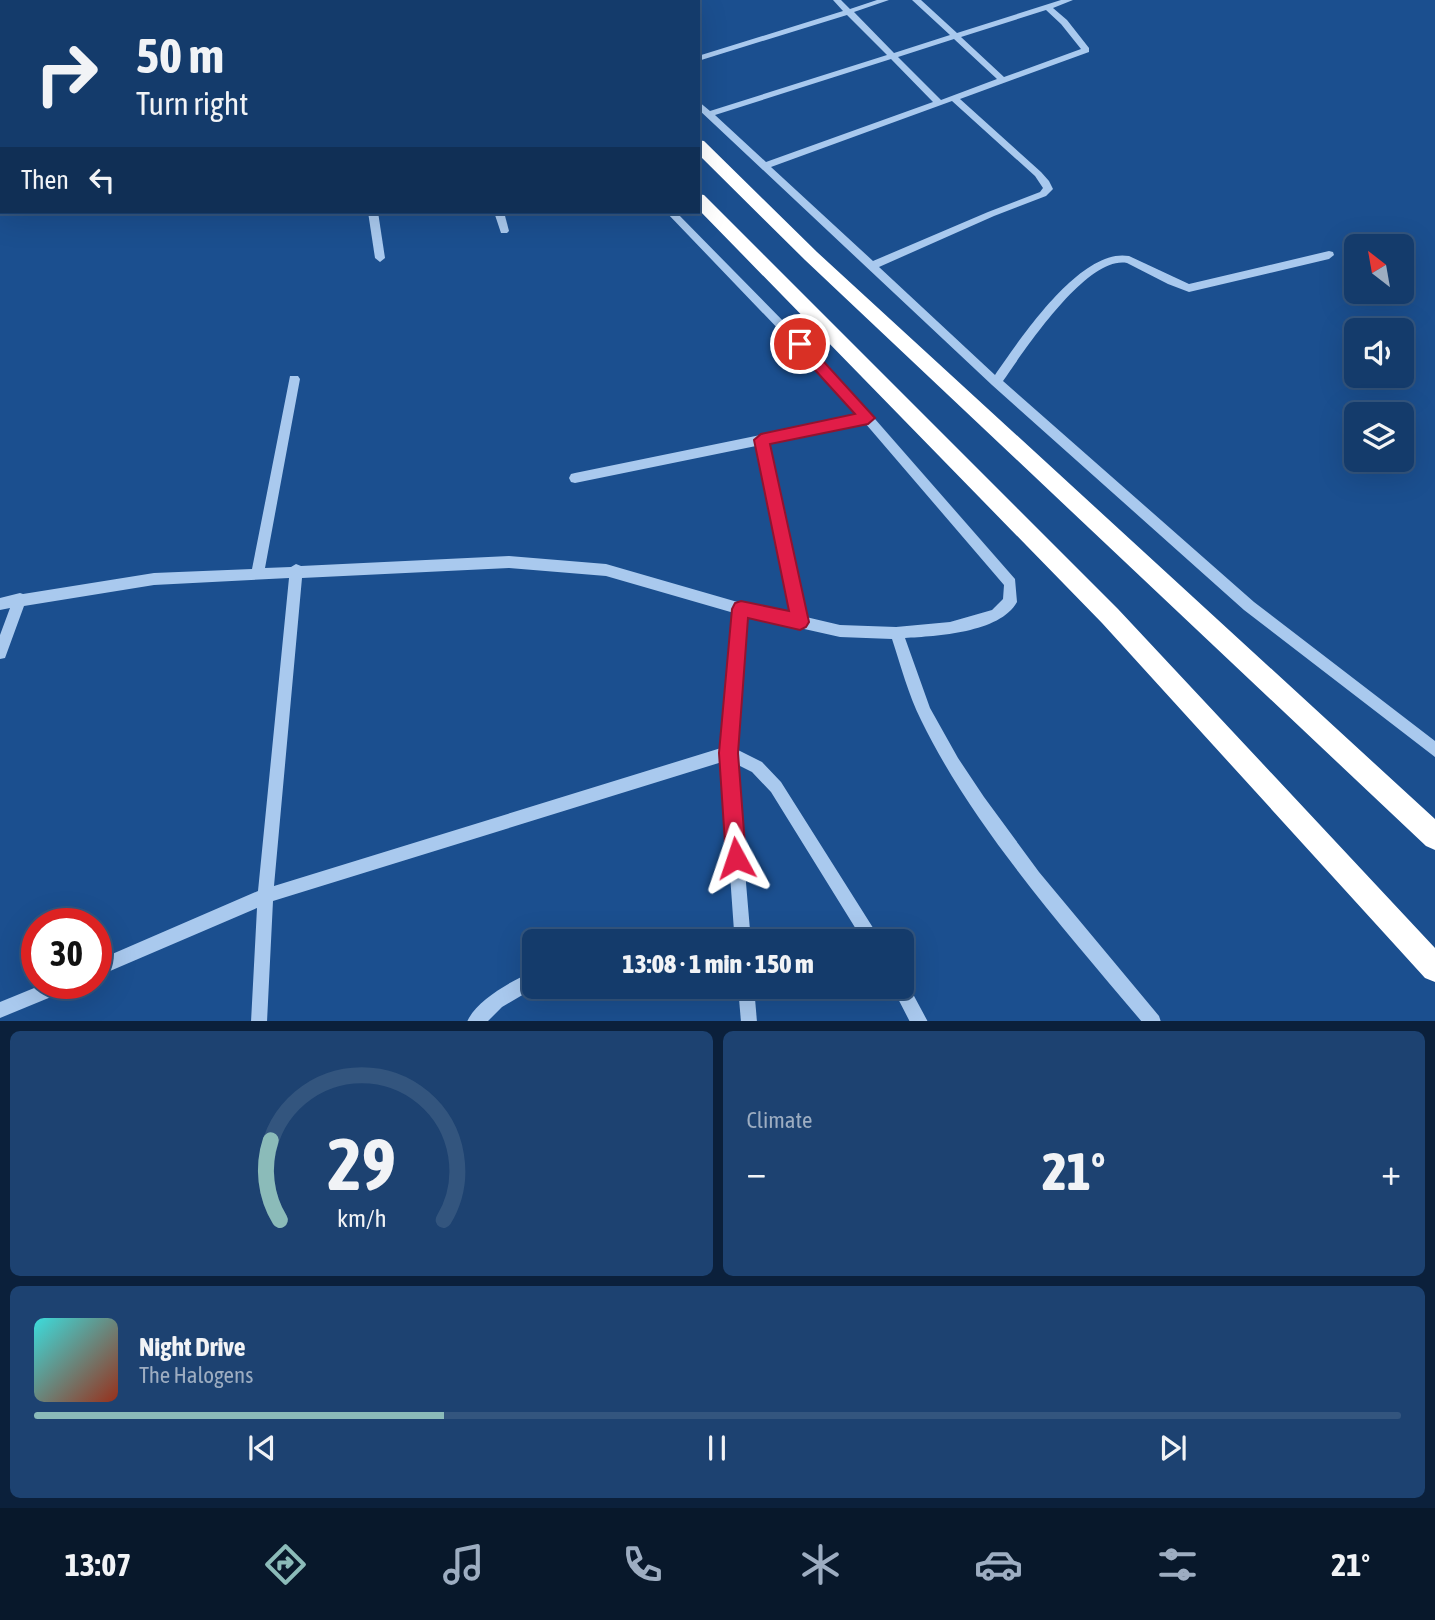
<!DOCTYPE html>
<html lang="en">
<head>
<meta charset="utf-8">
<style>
  :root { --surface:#143b6b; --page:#1d4271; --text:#f1f3f6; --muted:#9dadc1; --line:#33557e; --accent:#8bbbb9 }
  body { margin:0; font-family:"Asap Condensed",sans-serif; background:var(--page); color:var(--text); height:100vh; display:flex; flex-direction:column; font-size:26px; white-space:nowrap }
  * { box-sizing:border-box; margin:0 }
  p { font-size:23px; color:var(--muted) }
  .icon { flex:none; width:38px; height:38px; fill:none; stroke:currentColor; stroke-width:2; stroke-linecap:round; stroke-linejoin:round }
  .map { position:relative; height:1021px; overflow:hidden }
  .sheet { display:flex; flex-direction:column; gap:10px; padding:10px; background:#0b203b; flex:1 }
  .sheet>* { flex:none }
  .top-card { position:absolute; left:0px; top:0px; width:700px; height:214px; box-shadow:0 7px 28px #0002,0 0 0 2px var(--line); background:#143b6b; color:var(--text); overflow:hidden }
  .needle { width:46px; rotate:329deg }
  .controls { position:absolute; left:1344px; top:234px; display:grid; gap:14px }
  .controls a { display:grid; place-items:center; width:70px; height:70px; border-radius:10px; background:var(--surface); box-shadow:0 7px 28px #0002,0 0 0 2px var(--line); font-size:35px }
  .speed { position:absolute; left:21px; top:908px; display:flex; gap:14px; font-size:35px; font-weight:700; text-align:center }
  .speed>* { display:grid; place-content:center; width:91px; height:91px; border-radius:50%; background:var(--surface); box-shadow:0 7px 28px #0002,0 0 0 2px var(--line); line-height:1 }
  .speed .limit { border:10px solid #d22; background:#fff; color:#111 }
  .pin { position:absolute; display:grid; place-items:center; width:60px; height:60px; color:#fff; margin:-30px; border:4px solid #fff; border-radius:50%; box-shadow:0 2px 7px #0007 }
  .me { position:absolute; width:77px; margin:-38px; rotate:355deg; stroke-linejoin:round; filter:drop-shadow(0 0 5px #0008) }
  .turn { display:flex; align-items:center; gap:24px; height:147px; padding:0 21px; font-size:32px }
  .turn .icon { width:91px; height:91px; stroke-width:2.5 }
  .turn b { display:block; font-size:49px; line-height:60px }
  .then { display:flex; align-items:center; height:66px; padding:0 21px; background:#0003; gap:14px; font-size:26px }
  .big { font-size:52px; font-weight:800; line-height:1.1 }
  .sheet .card { flex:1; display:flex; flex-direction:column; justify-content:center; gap:10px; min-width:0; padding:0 24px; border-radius:10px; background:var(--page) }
  .sheet .dial { align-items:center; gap:0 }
  .dial svg { height:182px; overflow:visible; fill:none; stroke:var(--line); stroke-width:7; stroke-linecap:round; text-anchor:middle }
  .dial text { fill:var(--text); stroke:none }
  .song { display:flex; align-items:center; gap:21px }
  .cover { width:84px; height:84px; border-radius:10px; background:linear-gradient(135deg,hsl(180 70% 55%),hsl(10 70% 35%)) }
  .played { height:7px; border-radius:4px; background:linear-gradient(90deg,var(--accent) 30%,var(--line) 30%) }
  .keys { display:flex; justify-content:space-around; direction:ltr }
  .heat { display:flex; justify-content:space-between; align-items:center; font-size:38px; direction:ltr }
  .sheet .tiles { flex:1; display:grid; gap:10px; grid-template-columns:1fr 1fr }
  .card:last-child { grid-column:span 2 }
  .trip { position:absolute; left:522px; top:929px; width:392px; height:70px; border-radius:10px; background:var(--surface); box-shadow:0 7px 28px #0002,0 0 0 2px var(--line); font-weight:800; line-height:70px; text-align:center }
  .dock { display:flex; height:112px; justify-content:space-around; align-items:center; background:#08182b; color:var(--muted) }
  .dock .icon { width:49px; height:49px }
  .dock .current { color:var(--accent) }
  .dock b { font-size:32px; color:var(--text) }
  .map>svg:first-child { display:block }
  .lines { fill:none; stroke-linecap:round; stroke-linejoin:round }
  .minor { fill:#a9c9ee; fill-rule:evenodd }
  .highway { fill:#fff; fill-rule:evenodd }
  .route { fill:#e11d48; stroke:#92132f; stroke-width:2 }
</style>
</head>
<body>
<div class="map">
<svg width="1435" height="1022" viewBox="0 0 1435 1022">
  <rect width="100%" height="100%" fill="#1b4f8f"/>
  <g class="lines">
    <g class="minor">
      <rect x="43" y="0" width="8" height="2"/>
      <rect x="116" y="0" width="8" height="2"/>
      <polygon points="482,0 497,0 495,2 479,2"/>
      <path d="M 833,0 L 841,0 L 850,9 L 877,0 L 889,0 L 854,12 L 894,53 L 950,35 L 912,0 L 921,0 L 957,33 L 1061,0 L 1073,0 L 1053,8 L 1067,20 L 1089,48 L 1089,52 L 960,99 L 1041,172 L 1049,181 L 1053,189 L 1046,196 L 994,216 L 879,267 L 995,375 C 1020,339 1081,247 1129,256 L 1189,284 L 1329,251 L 1333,252 L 1334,255 L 1329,259 L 1189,292 L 1168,284 L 1127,263 C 1087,255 1024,351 1003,381 L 1254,602 L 1435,741 L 1435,757 L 1244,610 L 992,385 L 698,109 L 698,101 L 710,111 L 887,55 L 847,15 L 698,61 L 698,56 L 843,11 ZM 1046,10 L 1061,24 L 1081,49 L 1004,77 L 961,37 ZM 954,39 L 997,79 L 941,100 L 898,57 ZM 891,59 L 933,102 L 766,162 L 715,115 ZM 952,101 L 1035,176 L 1043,188 L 1040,192 L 988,212 L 873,261 L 771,167 Z"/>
      <rect x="0" y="172" width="2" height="6"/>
      <polygon points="368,212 378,212 385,258 380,262 375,258"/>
      <polygon points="494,212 504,212 509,231 507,233 501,233"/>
      <path d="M 666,212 L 676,212 L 840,379 L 1015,579 L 1017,602 C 1000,633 936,636 905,638 L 930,708 L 958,758 L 984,797 L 1039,872 L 1159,1016 L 1161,1022 L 1142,1022 C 1065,930 973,827 921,720 C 908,694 901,666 892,639 L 840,637 L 747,616 L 736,749 L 762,762 L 781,782 L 882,942 L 864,942 L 771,792 L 752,772 L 736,764 L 751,942 L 708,942 L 710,936 L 734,931 L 722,762 L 273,901 L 267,1022 L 251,1022 L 257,908 L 96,977 L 96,961 L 258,891 L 289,578 L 154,585 L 24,606 L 5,658 L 0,659 L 0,635 L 10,608 L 0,610 L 0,598 L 20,593 L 23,594 L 154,573 L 252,569 L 290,376 L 298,376 L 300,379 L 265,568 L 291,567 L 296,564 L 301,566 L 509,556 L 606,564 L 741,603 L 792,614 L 756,446 L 575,483 L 571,482 L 569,478 L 571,474 L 575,473 L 858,415 L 832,385 ZM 865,423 L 1004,585 L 1003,599 L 992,610 L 950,622 L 896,627 L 840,625 L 806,617 L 768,443 ZM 509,568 L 606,576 L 734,613 L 721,748 L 274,886 L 302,578 Z"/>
      <path d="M 534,971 L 534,987 L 536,987 L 502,1007 L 487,1022 L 467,1022 C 476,1000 513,980 534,971 Z"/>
      <polygon points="901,979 906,981 928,1022 910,1022 892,987 901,987"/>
      <polygon points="44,984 70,984 68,990 0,1018 0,1002"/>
      <polygon points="738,987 754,987 757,1022 741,1022"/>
    </g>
    <g class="highway">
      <polygon points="502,0 516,0 518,2 503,2"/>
      <polygon points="545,0 559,0 561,2 546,2"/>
      <polygon points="698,140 704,141 817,252 1435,819 1435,850 1426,846 805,260 698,154"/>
      <polygon points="698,194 704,195 1118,609 1435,948 1435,982 1425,978 1102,623 698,209"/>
    </g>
  </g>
  <polygon class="route" points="800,339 805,341 875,418 868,424 770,444 809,622 806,627 800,630 748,618 738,753 746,858 743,865 736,868 729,865 726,858 719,753 732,609 735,603 741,601 789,611 754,440 761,434 855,414 795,348 795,341"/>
</svg>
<div class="controls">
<a><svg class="needle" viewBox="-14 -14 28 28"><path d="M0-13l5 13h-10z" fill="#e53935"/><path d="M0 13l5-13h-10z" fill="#9dadc1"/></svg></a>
<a><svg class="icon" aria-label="sound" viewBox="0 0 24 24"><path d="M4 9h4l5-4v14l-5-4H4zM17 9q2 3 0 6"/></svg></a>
<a><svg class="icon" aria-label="layers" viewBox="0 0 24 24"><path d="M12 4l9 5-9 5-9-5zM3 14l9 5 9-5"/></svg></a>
</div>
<div class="speed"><div class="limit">30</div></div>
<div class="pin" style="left:800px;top:344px;background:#d93025"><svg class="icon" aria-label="arrive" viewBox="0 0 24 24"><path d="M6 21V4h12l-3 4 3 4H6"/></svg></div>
<svg class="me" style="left:736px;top:858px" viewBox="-20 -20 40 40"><path d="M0-17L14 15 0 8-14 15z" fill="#e11d48" stroke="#fff" stroke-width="4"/></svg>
<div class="trip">13:08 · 1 min · 150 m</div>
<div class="top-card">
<div class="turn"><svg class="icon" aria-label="right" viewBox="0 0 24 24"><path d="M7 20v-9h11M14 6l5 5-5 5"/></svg><div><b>50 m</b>Turn right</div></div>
<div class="then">Then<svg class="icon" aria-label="left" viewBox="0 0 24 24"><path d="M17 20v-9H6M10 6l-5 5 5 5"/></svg></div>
</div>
</div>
<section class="sheet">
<div class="tiles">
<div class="card dial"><svg viewBox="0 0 100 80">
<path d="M14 69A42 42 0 1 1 86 69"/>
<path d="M14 69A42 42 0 0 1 10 34" stroke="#8bbbb9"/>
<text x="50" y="56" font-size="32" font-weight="700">29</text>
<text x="50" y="72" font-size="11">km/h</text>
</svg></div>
<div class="card"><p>Climate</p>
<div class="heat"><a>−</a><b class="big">21°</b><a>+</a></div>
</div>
<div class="card">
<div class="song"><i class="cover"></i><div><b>Night Drive</b><p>The Halogens</p></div></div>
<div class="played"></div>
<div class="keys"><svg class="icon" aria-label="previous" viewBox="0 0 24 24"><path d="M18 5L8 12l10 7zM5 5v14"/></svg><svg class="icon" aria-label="pause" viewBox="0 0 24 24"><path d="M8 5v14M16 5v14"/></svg><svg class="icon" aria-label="next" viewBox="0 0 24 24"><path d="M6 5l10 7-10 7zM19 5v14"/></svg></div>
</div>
</div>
</section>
<nav class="dock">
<b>13:07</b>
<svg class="icon current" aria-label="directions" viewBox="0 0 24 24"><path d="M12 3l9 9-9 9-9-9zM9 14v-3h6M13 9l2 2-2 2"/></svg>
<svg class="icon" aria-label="music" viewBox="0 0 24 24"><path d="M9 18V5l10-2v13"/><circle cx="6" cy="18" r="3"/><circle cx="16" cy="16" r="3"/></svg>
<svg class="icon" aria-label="phone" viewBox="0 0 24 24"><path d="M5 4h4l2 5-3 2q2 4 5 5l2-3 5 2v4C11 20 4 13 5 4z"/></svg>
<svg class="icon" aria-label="climate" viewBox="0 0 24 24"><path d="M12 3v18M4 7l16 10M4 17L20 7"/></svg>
<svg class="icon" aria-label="car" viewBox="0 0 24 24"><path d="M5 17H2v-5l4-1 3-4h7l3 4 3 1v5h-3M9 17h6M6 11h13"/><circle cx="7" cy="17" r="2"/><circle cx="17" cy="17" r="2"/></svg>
<svg class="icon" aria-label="filters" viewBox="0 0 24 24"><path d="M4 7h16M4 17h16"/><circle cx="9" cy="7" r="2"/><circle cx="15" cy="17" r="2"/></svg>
<b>21°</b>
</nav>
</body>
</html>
